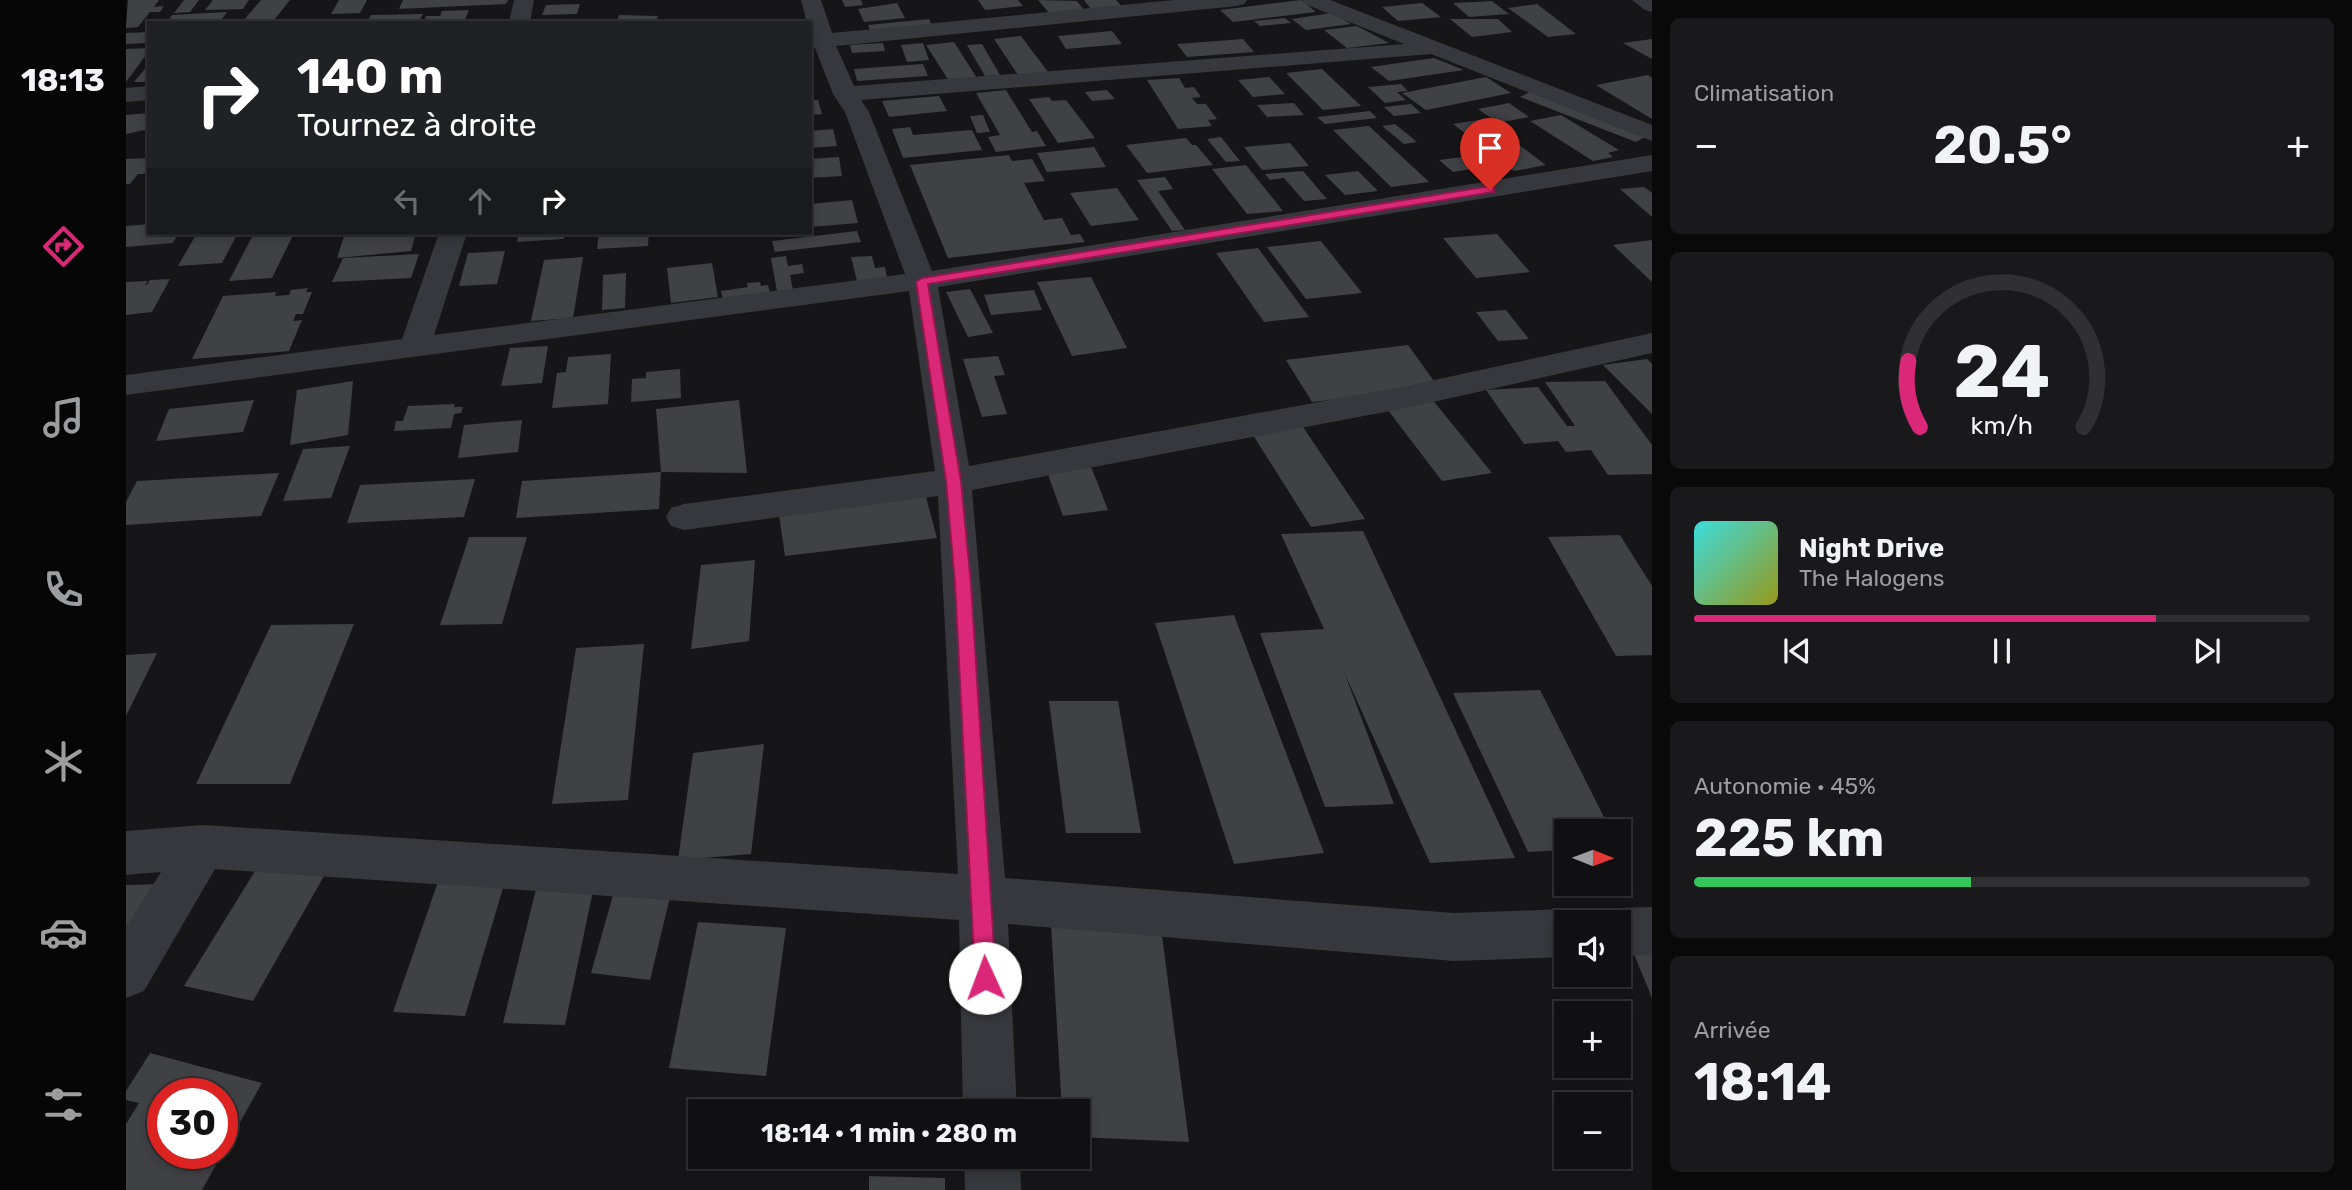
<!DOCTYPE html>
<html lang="fr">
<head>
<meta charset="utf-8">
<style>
  :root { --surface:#101012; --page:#19191b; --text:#f1f3f6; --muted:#9c9d9f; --line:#303032; --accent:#db2777 }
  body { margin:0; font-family:Rubik,sans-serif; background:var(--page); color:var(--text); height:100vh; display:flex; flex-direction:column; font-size:26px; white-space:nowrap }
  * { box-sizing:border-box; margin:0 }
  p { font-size:23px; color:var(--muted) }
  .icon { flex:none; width:38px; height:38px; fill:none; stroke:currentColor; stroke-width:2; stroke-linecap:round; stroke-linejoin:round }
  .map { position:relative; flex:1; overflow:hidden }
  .sheet { display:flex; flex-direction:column; gap:18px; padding:18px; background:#09090a; width:700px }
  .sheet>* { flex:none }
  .banner { position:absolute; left:21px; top:21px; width:665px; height:214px; border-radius:0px; box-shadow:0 4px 10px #0003,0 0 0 2px var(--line); background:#202124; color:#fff; overflow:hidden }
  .needle { width:46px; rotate:91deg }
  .buttons { position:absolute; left:1428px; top:819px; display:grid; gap:14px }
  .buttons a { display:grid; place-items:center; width:77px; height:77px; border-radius:0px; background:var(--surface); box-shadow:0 4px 10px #0003,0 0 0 2px var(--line); font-size:35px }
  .speed { position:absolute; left:21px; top:1078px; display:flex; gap:14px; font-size:35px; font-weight:700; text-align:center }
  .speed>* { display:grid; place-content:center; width:91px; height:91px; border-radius:50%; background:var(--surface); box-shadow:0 4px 10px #0003,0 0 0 2px var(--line); line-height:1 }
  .speed .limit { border:10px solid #d22; background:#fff; color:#111 }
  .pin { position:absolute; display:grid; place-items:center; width:60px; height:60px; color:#fff; margin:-72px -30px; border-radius:50% 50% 50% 0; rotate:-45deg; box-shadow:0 0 7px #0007 }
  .pin .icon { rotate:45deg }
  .me { position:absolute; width:77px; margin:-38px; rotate:358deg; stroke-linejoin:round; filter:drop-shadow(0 0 5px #0008) }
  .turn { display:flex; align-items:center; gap:24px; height:147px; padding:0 35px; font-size:32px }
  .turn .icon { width:91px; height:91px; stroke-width:2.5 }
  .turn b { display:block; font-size:49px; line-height:60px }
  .lanes { display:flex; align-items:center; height:66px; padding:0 35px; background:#0003; justify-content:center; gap:35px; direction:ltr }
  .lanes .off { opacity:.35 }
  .big { font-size:52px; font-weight:700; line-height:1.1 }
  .sheet .tile { flex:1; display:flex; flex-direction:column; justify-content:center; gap:10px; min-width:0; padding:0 24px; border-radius:10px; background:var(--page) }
  .sheet .dial { align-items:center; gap:0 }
  .dial svg { height:182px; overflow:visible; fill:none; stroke:var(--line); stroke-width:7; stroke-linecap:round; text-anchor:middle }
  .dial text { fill:var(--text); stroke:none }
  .song { display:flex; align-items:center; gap:21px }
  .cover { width:84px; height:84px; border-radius:10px; background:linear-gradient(135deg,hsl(180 70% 55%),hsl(60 70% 35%)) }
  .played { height:7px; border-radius:4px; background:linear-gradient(90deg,var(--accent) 75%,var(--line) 75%) }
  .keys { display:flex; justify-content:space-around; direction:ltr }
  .heat { display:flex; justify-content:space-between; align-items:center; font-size:38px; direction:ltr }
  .charge { height:10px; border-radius:5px; background:linear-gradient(90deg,#34c759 45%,var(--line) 0) }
  .trip { position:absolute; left:562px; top:1099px; width:402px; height:70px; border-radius:0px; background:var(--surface); box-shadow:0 4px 10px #0003,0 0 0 2px var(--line); font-weight:700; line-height:70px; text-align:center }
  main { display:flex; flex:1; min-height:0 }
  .menu { display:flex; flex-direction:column; width:126px; justify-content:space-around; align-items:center; background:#060607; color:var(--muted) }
  .menu .icon { width:49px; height:49px }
  .menu .selected { color:var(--accent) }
  .menu b { font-size:32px; color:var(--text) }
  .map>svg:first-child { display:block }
  .building { fill:#404145; fill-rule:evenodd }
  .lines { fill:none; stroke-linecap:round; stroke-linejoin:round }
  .minor { fill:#37383d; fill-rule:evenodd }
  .route { fill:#db2777; stroke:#8e194d; stroke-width:2 }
</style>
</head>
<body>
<main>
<nav class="menu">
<b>18:13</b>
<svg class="icon selected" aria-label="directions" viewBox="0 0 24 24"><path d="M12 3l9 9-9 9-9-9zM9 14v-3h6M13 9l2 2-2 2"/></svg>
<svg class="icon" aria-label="music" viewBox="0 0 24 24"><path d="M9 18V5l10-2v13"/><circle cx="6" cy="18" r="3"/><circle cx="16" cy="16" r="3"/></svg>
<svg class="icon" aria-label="phone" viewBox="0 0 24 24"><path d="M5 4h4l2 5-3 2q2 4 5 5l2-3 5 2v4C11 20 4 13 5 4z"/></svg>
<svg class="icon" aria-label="climate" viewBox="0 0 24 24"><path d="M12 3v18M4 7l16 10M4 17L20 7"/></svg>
<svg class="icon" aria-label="car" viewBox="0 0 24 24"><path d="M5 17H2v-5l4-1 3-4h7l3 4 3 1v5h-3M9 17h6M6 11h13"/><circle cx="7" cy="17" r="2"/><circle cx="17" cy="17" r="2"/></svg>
<svg class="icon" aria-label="filters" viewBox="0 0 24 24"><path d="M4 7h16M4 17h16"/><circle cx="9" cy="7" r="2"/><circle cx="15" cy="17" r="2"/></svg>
</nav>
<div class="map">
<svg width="1526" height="1190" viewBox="0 0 1526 1190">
  <rect width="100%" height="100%" fill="#161618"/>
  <g class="building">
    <polygon points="2,0 33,0 28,7 38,6 34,12 24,12 12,27 0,28"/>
    <polygon points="58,0 73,0 64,12 48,13"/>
    <polygon points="87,0 123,0 117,9 79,10"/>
    <polygon points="135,0 164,0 148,20 117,21"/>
    <polygon points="213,0 241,0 234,13 205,14"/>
    <polygon points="277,0 382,0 380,4 273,9"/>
    <polygon points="716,0 735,0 737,5 719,7"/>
    <polygon points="852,0 892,0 897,6 859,10"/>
    <polygon points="912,0 951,1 958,10 923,13"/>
    <polygon points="958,0 990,0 998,9 967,12"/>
    <polygon points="1175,0 1190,12 1107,22 1094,10"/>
    <polygon points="1366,1 1383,14 1343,17 1327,3"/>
    <polygon points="771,3 779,18 738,22 732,9"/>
    <polygon points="1296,3 1315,17 1272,21 1256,7"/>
    <polygon points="454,4 451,14 416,15 420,5"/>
    <polygon points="1411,4 1450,34 1422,37 1382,8"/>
    <polygon points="343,10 338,22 297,23 300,16 314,16 316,11"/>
    <polygon points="101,12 94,22 41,23 46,15"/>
    <polygon points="1206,13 1225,24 1180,30 1166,19"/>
    <polygon points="297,14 292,23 240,23 245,15"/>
    <polygon points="493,15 532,16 529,23 490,23"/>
    <polygon points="1159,18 1165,23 1134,26 1128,21"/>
    <polygon points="803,19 807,27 745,32 742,25"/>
    <polygon points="1324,19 1372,19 1386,32 1346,37"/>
    <polygon points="1231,26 1263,43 1221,48 1198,30"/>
    <polygon points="986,31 996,44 940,49 932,36"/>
    <polygon points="23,32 23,43 0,44 0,33"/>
    <polygon points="895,36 922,72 892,75 868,39"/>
    <polygon points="1117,39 1128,52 1061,57 1051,44"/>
    <polygon points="1526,39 1526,59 1497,43"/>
    <polygon points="828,42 851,78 823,81 800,45"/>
    <polygon points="757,43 759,51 726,53 724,45"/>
    <polygon points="797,43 803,60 781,62 775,45"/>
    <polygon points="856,44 874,75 859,76 841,45"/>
    <polygon points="23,48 23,51 0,82 0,49"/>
    <polygon points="1308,58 1338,70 1263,81 1245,67"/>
    <polygon points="23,64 23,82 8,82"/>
    <polygon points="797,64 802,76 731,81 728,69"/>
    <polygon points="1196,69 1235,106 1197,110 1160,73"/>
    <polygon points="1522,75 1526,78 1526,119 1470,85"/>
    <polygon points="1143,77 1159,94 1127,97 1112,80"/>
    <polygon points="1360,77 1385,93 1300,110 1276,93"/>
    <polygon points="1053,78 1059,88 1068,87 1075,97 1066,98 1071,104 1080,104 1091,119 1082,120 1086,126 1052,129 1021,80"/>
    <polygon points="1275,84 1282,91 1271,92 1280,100 1259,103 1242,87"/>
    <polygon points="880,90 906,132 911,131 920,146 870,152 862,137 874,135 850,93"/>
    <polygon points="981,90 989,99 966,101 959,92"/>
    <polygon points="1404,92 1520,136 1510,142 1394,97"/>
    <polygon points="813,96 821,111 763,117 756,101"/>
    <polygon points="923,97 926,101 940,100 969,138 932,143 903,99"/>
    <polygon points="684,100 692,100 696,114 684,115"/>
    <polygon points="1168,103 1178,115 1141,117 1131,105"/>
    <polygon points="1383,103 1403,117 1372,123 1352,109"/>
    <polygon points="1285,104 1295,113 1268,116 1258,107"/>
    <polygon points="1244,111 1251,118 1199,124 1191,117"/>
    <polygon points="23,113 23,129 0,134 0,115"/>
    <polygon points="857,115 864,132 851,133 844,116"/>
    <polygon points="1435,115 1493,150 1482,153 1487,157 1467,161 1404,121"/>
    <polygon points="1358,119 1420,165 1388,171 1327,124"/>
    <polygon points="1269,124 1291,142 1278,144 1256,126"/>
    <polygon points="1243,126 1303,182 1265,187 1207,130"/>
    <polygon points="784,127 787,135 846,130 856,150 777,158 766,129"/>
    <polygon points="707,129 711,146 684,148 684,131"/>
    <polygon points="1095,137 1114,161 1100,162 1081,139"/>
    <polygon points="1060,138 1066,145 1070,145 1087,165 1021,173 1000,145"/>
    <polygon points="1164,143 1183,166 1136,170 1118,147"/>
    <polygon points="968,147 980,167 921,172 911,153"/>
    <polygon points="883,155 886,161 906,159 919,181 898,183 918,220 936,218 945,235 954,234 959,242 822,258 784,165"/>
    <polygon points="1352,155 1358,160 1344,162 1351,168 1327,172 1313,160"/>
    <polygon points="713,157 716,176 684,178 684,159"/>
    <polygon points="23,158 20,165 23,168 18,174 12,174 4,184 0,184 0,159"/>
    <polygon points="1120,165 1157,211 1121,214 1086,169"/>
    <polygon points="1177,171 1201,199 1178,201 1158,178 1144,180 1139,174"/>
    <polygon points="1232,171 1252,191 1219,195 1199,175"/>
    <polygon points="1039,177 1047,189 1032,191 1059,230 1046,231 1011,180"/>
    <polygon points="1518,187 1526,193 1526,217 1494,189"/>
    <polygon points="991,188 1013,220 965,226 944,193"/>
    <polygon points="726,200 732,223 684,227 684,204"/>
    <polygon points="23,224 23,233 52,233 47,243 0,247 0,226"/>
    <polygon points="731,231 735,242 649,252 646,241"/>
    <polygon points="71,233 112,233 96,263 52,266"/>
    <polygon points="128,233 168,233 146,278 103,281"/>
    <polygon points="256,233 290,233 285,251 211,258 218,236"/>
    <polygon points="393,233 439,233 438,239 391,242"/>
    <polygon points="473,233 523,233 522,246 471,249"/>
    <polygon points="1371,234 1404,272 1350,278 1317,238"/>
    <polygon points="1526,240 1526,282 1487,245"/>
    <polygon points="1195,241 1236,293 1180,299 1141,247"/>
    <polygon points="1132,248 1183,317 1138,322 1090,253"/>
    <polygon points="379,251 371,284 333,286 342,253"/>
    <polygon points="293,254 285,278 206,282 217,258"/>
    <polygon points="660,256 662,266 676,264 678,273 664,275 668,295 652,297 645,258"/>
    <polygon points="746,256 749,268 759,267 761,278 731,281 725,257"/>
    <polygon points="457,257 447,318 405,321 418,260"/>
    <polygon points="586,263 592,297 545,303 541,268"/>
    <polygon points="500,273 499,308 476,310 477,275"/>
    <polygon points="965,277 1001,348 946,356 911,282"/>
    <polygon points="44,279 26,312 0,315 0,282 22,281 19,285 21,285 24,280"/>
    <polygon points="634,282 635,286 642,285 645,298 598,304 595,291 622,287 621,283"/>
    <polygon points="182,288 180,292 186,292 177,314 170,314 167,321 176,320 163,351 66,359 97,296 150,292 149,296 163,295 165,290"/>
    <polygon points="844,289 867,333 842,337 820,292"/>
    <polygon points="908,290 916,310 865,315 858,295"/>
    <polygon points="1380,310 1403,339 1372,341 1350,312"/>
    <polygon points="1282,345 1313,388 1186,402 1160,360"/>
    <polygon points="422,346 416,383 375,386 384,348"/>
    <polygon points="485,354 482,404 426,408 431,373 440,372 442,357"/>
    <polygon points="872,356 879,375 868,376 881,414 856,417 837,359"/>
    <polygon points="1521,359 1526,364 1526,414 1477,365"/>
    <polygon points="554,369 555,398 505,402 506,379 520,378 520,372"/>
    <polygon points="227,381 222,435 164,445 171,390"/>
    <polygon points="1479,381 1526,445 1526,474 1482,475 1465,450 1440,452 1432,441 1398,444 1360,390 1412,387 1441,426 1449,426 1419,382"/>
    <polygon points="1305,398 1366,473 1316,481 1258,405"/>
    <polygon points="128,400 117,432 30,441 43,409"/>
    <polygon points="613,400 621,473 535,472 530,409"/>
    <polygon points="329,404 328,407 337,407 335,413 328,414 325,428 268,431 270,421 277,421 282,406"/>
    <polygon points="396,420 392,452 332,458 338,425"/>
    <polygon points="1177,427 1239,519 1185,527 1127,435"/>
    <polygon points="224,446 205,498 157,501 177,449"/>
    <polygon points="964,464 982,510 937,516 920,469"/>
    <polygon points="535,472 533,509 390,518 396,481"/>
    <polygon points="153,473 135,516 0,525 0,502 11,481"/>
    <polygon points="349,479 338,517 221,523 234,485"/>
    <polygon points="800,497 811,538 659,556 653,515"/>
    <polygon points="1237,531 1389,858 1304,863 1218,672 1268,804 1199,807 1134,633 1198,629 1155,534"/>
    <polygon points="1494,535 1526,586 1526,655 1490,656 1422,537"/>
    <polygon points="343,537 401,537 376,624 314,625"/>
    <polygon points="629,560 623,641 565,649 575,565"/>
    <polygon points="1108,615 1198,853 1108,864 1029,623"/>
    <polygon points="228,624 164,784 70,784 145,625"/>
    <polygon points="518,644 502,800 426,804 450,648"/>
    <polygon points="31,653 0,716 0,655"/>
    <polygon points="1414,690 1485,831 1440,831 1440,850 1402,852 1327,693"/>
    <polygon points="923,701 992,701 1015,833 940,833"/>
    <polygon points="638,744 625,854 552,860 567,753"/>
    <polygon points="134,863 198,876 127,1001 58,986"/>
    <polygon points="314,876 380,878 339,1016 267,1012"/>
    <polygon points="38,884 0,969 0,885"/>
    <polygon points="411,885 468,886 439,1025 377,1023"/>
    <polygon points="489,888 545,893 524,980 465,973"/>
    <polygon points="572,922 660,928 640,1076 543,1068"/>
    <polygon points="925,924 1035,928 1063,1142 952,1137 952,1111 936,1111"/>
    <polygon points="1497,927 1526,928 1526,998"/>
    <path d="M 24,1053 L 136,1083 L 76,1190 L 0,1190 L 0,1124 L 13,1103 L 0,1100 L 0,1091 ZM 37,1094 L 96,1094 L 96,1153 L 37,1153 Z"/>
    <polygon points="743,1176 819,1178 819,1190 743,1190"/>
  </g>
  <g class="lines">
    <g class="minor">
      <polygon points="388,0 408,0 404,23 383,23"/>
      <polygon points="675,0 695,0 706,33 1048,0 1121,0 1118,4 1111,6 710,46 728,86 1278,44 1179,4 1176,0 1204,0 1526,125 1526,141 1305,54 735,100 743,112 806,271 1526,155 1526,171 812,287 843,466 1280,386 1526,333 1526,353 1280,408 846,490 879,878 1328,913 1440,909 1457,916 1460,922 1440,922 1440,957 1328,961 882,924 891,1111 837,1111 833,920 89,869 18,991 0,998 0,927 35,872 0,875 0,831 77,825 832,874 812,496 558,530 545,526 540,517 545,508 558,504 809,471 783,291 0,395 0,375 276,339 313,233 341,233 308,335 779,274 719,112 707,94 689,48 684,48 684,23 681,23"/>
      <polygon points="1506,0 1526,0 1526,12 1519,10"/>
      <polygon points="23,86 23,100 0,102 0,88"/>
      <polygon points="1526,907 1526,955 1493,956 1493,922 1473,922 1476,915 1493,908"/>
      <polygon points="838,1157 894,1157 895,1190 839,1190"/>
    </g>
  </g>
  <polygon class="route" points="1364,186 1368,187 1368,192 802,284 835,481 845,584 870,978 867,986 859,989 852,986 849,978 829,584 820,481 790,282 796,278"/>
</svg>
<div class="buttons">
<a><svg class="needle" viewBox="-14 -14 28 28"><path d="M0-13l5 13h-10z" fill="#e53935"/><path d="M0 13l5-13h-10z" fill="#9c9d9f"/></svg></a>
<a><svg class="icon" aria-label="sound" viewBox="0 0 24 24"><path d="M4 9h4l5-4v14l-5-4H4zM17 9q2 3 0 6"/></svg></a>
<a>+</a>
<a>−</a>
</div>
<div class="speed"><div class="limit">30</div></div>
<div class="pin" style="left:1364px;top:190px;background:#d93025"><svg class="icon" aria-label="arrive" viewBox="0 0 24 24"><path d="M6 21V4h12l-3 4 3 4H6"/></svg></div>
<svg class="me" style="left:859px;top:978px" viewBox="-20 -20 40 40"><circle r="19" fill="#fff"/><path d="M0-13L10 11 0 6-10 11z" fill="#db2777"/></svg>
<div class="trip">18:14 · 1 min · 280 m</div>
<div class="banner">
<div class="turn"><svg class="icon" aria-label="right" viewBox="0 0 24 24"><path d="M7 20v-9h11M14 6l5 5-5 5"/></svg><div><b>140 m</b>Tournez à droite</div></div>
<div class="lanes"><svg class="icon off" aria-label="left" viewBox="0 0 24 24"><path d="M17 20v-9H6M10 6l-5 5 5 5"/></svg><svg class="icon off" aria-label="ahead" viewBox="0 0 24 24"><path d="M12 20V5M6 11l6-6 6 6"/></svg><svg class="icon" aria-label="right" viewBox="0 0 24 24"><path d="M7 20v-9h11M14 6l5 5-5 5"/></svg></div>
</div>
</div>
<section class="sheet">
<div class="tile"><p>Climatisation</p>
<div class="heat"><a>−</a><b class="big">20.5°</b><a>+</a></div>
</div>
<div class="tile dial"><svg viewBox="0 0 100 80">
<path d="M14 69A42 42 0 1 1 86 69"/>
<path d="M14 69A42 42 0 0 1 9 40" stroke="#db2777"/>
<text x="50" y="56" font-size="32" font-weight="700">24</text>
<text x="50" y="72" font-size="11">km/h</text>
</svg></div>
<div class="tile">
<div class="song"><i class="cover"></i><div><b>Night Drive</b><p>The Halogens</p></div></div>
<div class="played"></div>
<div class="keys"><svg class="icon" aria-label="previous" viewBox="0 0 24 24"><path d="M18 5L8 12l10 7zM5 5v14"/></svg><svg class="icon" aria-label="pause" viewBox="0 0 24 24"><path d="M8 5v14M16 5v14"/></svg><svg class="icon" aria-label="next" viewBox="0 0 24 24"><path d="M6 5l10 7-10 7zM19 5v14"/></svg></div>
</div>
<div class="tile"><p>Autonomie · 45%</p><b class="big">225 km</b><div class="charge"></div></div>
<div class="tile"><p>Arrivée</p><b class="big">18:14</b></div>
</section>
</main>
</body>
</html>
